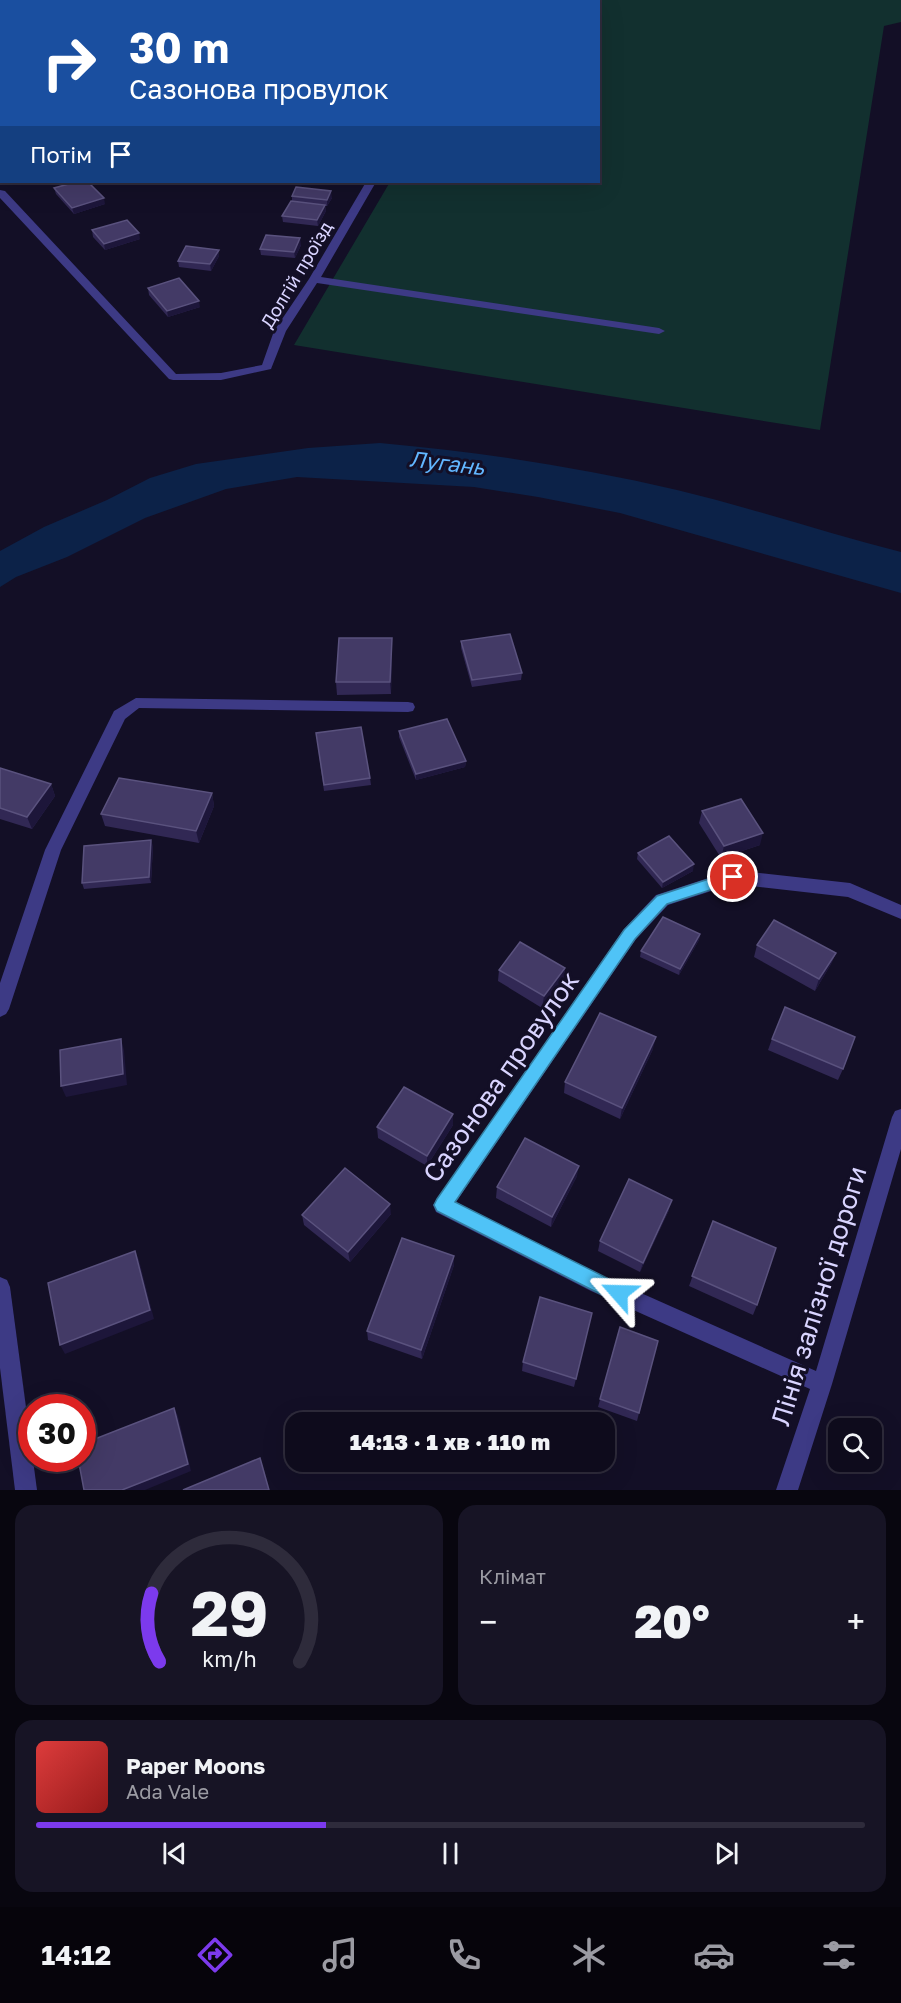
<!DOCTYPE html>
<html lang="uk">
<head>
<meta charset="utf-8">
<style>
  :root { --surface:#0e0b1c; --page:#171425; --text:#f1f3f6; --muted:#9b9ba3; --line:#2e2b3b; --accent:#7c3aed }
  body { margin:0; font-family:"Golos Text",sans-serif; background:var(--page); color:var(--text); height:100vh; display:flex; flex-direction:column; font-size:22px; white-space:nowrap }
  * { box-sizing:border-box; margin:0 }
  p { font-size:20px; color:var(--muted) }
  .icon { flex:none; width:33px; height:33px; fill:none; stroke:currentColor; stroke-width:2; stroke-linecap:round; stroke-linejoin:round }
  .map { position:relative; height:1490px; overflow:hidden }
  .drawer { display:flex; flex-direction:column; gap:15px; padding:15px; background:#08060f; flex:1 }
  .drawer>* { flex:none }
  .hud { position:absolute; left:0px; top:0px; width:600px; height:183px; box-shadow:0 6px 24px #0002,0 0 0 2px var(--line); background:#1a4fa0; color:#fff; overflow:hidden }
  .tools { position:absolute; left:828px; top:1418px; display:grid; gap:12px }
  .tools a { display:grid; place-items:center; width:54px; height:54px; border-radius:12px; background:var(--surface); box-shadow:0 6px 24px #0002,0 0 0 2px var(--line); font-size:30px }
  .speed { position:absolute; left:18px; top:1394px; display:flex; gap:12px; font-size:30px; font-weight:700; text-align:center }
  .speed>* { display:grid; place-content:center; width:78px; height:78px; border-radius:50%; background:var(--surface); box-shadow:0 6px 24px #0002,0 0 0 2px var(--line); line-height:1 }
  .speed .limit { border:9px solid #d22; background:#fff; color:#111 }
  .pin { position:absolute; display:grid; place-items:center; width:51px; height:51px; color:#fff; margin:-26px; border:3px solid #fff; border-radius:50%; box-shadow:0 2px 6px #0007 }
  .me { position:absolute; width:66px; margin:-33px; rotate:295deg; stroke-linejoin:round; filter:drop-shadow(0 0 4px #0008) }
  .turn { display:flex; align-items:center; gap:21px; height:126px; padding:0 30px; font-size:27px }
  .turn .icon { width:78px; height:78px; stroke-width:2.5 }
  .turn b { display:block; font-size:42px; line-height:51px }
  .then { display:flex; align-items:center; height:57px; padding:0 30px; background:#0003; gap:12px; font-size:22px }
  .big { font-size:45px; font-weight:800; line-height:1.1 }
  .drawer .widget { flex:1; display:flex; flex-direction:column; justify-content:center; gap:9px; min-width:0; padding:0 21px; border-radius:18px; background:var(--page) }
  .drawer .dial { align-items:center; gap:0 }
  .dial svg { height:156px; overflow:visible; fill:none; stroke:var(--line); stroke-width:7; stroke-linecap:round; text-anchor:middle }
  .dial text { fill:var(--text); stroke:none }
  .song { display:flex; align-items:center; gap:18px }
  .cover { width:72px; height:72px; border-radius:9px; background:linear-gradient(135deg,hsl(0 70% 55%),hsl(0 70% 35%)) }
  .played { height:6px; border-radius:3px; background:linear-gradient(90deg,var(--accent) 35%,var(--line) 35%) }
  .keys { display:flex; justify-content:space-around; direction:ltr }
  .heat { display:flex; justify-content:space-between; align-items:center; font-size:33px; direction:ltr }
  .drawer .tiles { flex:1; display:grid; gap:15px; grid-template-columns:1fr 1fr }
  .widget:last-child { grid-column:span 2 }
  .trip { position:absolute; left:285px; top:1412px; width:330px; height:60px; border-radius:18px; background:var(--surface); box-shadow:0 6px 24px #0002,0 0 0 2px var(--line); font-weight:800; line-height:60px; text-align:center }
  .menu { display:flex; height:96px; justify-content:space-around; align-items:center; background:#06040b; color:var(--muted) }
  .menu .icon { width:42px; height:42px }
  .menu .on { color:var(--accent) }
  .menu b { font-size:27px; color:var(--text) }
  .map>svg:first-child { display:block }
  .green { fill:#12302f }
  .water { fill:#0c2248 }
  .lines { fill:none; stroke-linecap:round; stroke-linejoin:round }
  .minor { fill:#3d3a85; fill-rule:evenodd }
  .wall { fill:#312854 }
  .shaded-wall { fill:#1d163a }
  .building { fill:#433a66; stroke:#5a527e; stroke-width:1.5 }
  .route { fill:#4fc3f7; stroke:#337fa1; stroke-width:1.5 }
  .labels { text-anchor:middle; stroke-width:6; stroke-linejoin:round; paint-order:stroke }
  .far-street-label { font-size:18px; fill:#d9d4ff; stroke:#130f26 }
  .water-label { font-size:22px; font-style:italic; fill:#62b6ff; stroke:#130f26 }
  .near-street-label { font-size:26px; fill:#d9d4ff; stroke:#130f26 }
</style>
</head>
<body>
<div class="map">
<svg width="901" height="1490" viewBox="0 0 901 1490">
  <rect width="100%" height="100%" fill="#130f26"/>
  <polygon class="green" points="497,0 901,0 901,22 884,26 820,430 294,345 390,182 598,182 598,2"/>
  <path class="water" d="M 380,443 C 480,452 578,467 677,490 C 752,508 826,533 901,552 L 901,593 L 620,513 L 538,497 L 474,487 L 297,477 L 226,489 L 145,518 L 67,557 L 16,577 L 0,587 L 0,551 L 44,527 L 107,500 L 150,478 L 196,464 L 308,448 Z"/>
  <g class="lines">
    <g class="minor">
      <polygon points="155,0 163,0 154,2"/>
      <polygon points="475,0 483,0 474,2"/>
      <polygon points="2,177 2,182 6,182 0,184"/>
      <polygon points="366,182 376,182 321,277 659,328 665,331 659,334 317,283 286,331 271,369 221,380 173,380 169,379 0,198 0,190 5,191 176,374 221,373 262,365 274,331 309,279"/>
      <polygon points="136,698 408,702 413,703 415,707 413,711 408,712 139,708 125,719 61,850 9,1009 6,1014 0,1017 0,983 45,850 114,711"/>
      <polygon points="733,870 850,883 901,905 901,919 848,897 733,884 668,905 636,939 456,1202 605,1277 816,1371 892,1117 895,1111 901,1109 901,1149 832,1384 798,1490 776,1490 810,1389 591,1291 436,1212 433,1205 624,929 656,895"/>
      <polygon points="0,1277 7,1280 10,1287 37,1490 15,1490 0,1368"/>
    </g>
  </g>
  <g class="wall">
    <rect x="336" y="0" width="20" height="2"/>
    <polygon points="443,0 467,0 467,2"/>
    <polygon points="54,188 105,204 74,214 56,194"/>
    <polygon points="292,196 332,198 327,206 325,206 326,211 318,226 283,222 282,216 292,201"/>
    <polygon points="92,230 140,239 105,250 93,237"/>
    <polygon points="301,245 295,258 261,255 260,249"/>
    <polygon points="219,250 219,256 211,271 179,267 178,261"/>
    <polygon points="148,288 200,307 168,317 149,295"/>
    <polygon points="461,641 522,673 521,680 472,687 461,648"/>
    <polygon points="392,651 391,694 337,695 336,682"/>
    <polygon points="399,731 466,761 465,767 416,780 399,737"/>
    <polygon points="316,733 370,778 371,785 324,791"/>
    <polygon points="0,768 51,784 55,796 32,829 0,819"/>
    <polygon points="212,793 214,806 199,843 105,826 101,814"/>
    <polygon points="702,811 760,845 721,858 699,823"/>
    <polygon points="153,846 151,883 84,889 82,883"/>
    <polygon points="638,853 693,871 662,888 637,859"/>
    <polygon points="700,934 699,940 679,975 640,957 641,951"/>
    <polygon points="757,945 836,953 831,964 815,991 754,957"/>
    <polygon points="565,968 564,980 542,1008 498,981 499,970"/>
    <polygon points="772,1039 843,1069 838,1080 768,1050"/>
    <polygon points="653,1049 620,1119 564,1093 565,1082"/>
    <polygon points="453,1125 427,1166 378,1138 377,1127"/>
    <polygon points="577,1176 551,1227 496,1198 497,1187"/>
    <polygon points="669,1210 640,1272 598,1251 600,1241"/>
    <polygon points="391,1214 350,1262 304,1225 302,1215"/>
    <polygon points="713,1221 757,1305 753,1315 689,1286"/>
    <polygon points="454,1256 454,1265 422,1359 368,1340 367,1331"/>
    <polygon points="592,1313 574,1387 522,1371 523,1362"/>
    <polygon points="620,1327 639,1413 637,1421 598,1407"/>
  </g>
  <g class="shaded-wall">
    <polygon points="331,191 332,198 327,206 327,200"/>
    <polygon points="104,198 105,204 74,214 72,208"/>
    <polygon points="325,205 326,211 318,226 317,220"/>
    <polygon points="139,233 140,239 105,250 104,244"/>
    <polygon points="300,238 301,245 295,258 294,252"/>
    <polygon points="219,250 219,256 211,271 210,264"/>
    <polygon points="199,301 200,307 168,317 167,311"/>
    <polygon points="392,638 392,651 391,694 390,682"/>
    <polygon points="466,761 465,767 416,780 416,774"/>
    <polygon points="51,784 55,796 32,829 27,817"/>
    <polygon points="212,793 214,806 199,843 196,831"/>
    <polygon points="763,833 760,845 721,858 724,846"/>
    <polygon points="151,840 153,846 151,883 149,877"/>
    <polygon points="694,864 693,871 662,888 663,882"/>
    <polygon points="700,934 699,940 679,975 680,969"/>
    <polygon points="836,953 831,964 815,991 819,979"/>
    <polygon points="565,968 564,980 542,1008 544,996"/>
    <polygon points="656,1037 653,1049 620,1119 622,1108"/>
    <polygon points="121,1039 124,1050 127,1085 66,1097 61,1086"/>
    <polygon points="453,1114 453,1125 427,1166 427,1156"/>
    <polygon points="579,1166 577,1176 551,1227 552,1217"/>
    <polygon points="672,1200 669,1210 640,1272 643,1263"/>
    <polygon points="390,1204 391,1214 350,1262 348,1252"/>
    <polygon points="135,1251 139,1260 154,1319 65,1354 60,1345"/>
    <polygon points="454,1256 454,1265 422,1359 421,1350"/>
    <polygon points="174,1408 178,1416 191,1471 145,1490 122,1490"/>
  </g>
  <g class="building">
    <polygon points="120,0 142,0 141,2 119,2"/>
    <polygon points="76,182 88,182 104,198 72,208 54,188"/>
    <polygon points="296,187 331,191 327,200 292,196"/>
    <polygon points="291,201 325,205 317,220 282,216"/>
    <polygon points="127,220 139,233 104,244 92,230"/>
    <polygon points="266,235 300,238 294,252 260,249"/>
    <polygon points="186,246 219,250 210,264 178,261"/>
    <polygon points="179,278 199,301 167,311 148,288"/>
    <polygon points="510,634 522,673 472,680 461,641"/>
    <polygon points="339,638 392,638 390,682 336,682"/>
    <polygon points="447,719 466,761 416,774 399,731"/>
    <polygon points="361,727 370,778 324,785 316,733"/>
    <polygon points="0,768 51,784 27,817 0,808"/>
    <polygon points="119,778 212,793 196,831 101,814"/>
    <polygon points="741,799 763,833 724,846 702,811"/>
    <polygon points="669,836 694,864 663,882 638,853"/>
    <polygon points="151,840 149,877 82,883 84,846"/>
    <polygon points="663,917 700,934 680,969 641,951"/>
    <polygon points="774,920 836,953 819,979 757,945"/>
    <polygon points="520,942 565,968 544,996 499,970"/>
    <polygon points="785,1007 855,1037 843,1069 772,1039"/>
    <polygon points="600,1013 656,1037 622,1108 565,1082"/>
    <polygon points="121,1039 123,1074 61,1086 60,1050"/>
    <polygon points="404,1087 453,1114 427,1156 377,1127"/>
    <polygon points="525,1138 579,1166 552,1217 497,1187"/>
    <polygon points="345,1168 390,1204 348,1252 302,1215"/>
    <polygon points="629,1179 672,1200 643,1263 600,1241"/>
    <polygon points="713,1221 776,1248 757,1305 692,1276"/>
    <polygon points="402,1238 454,1256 421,1350 367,1331"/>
    <polygon points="135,1251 150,1310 60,1345 48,1283"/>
    <polygon points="540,1297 592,1313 576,1379 523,1362"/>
    <polygon points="620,1327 658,1341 639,1413 600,1399"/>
    <polygon points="174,1408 188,1464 122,1490 84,1490 78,1458 82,1458 82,1444"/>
    <polygon points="260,1458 269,1490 183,1490"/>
  </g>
  <polygon class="route" points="733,871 738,873 740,877 738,881 667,904 635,939 455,1202 625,1287 628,1293 625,1300 619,1302 612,1300 437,1211 434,1205 437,1199 624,930 657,896"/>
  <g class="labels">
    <g class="far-street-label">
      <text transform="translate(297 275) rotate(-59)" y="6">Долгій проїзд</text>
    </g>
    <g class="water-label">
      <text transform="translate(447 463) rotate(7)" y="8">Лугань</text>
    </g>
    <g class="near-street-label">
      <text transform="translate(501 1077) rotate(-55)" y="9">Сазонова провулок</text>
      <text transform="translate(819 1296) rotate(-73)" y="9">Лінія залізної дороги</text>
    </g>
  </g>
</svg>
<div class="tools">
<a><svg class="icon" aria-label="search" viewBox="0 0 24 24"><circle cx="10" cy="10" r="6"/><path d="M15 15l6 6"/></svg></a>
</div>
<div class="speed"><div class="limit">30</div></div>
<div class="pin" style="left:733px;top:877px;background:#d93025"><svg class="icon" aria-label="arrive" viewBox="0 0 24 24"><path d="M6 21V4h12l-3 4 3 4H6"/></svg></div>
<svg class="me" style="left:619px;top:1293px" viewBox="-20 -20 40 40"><path d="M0-17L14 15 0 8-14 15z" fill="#4fc3f7" stroke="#fff" stroke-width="4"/></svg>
<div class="trip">14:13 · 1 хв · 110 m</div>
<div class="hud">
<div class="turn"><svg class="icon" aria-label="right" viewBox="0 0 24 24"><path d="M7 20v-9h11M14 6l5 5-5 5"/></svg><div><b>30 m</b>Сазонова провулок</div></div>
<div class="then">Потім<svg class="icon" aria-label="arrive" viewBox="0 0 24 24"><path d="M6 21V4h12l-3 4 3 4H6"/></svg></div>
</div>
</div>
<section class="drawer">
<div class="tiles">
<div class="widget dial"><svg viewBox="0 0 100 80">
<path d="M14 69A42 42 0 1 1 86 69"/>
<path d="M14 69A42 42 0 0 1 10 34" stroke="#7c3aed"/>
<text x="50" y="56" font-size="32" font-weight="700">29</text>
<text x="50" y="72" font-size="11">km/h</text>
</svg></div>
<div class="widget"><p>Клімат</p>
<div class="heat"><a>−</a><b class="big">20°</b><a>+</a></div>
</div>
<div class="widget">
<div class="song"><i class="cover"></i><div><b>Paper Moons</b><p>Ada Vale</p></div></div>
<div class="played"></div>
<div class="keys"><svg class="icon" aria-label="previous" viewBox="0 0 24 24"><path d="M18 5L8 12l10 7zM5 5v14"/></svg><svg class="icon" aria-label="pause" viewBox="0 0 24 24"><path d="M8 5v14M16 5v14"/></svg><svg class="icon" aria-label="next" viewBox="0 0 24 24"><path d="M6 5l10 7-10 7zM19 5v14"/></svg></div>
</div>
</div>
</section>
<nav class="menu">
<b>14:12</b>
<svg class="icon on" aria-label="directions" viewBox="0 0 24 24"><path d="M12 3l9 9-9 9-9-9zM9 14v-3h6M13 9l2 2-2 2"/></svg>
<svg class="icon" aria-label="music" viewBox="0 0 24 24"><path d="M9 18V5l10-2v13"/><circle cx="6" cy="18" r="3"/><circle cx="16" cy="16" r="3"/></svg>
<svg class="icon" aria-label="phone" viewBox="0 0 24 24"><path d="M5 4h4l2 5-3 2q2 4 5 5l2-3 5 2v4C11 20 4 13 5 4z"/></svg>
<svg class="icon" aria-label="climate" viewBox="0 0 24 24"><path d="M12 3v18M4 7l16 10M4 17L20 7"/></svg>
<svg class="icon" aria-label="car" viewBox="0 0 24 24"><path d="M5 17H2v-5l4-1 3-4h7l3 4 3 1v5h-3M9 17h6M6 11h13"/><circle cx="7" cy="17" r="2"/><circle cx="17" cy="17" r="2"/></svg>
<svg class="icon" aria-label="filters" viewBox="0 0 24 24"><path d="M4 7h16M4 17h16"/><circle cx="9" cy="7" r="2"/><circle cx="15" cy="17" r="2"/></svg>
</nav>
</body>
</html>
